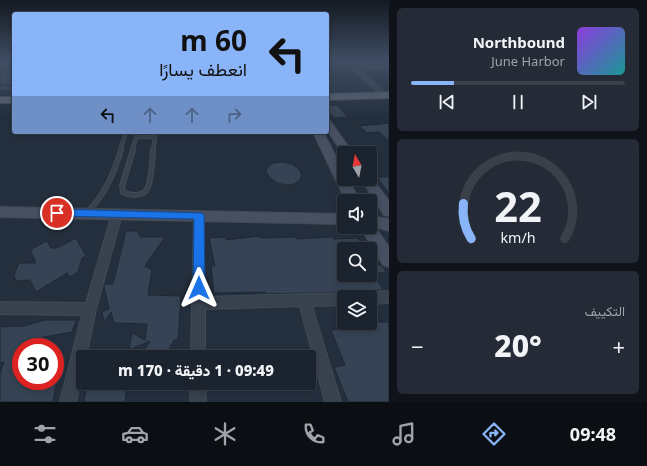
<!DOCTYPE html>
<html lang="ar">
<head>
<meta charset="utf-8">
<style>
  :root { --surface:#1b232e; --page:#242b36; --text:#f1f3f6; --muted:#a0a4aa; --line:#39404a; --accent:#8ab4f8 }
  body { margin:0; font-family:"Noto Sans",Vazirmatn,sans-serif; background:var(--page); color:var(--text); direction:rtl; height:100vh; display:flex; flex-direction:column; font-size:15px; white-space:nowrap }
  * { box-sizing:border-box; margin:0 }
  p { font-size:13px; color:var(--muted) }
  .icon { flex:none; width:22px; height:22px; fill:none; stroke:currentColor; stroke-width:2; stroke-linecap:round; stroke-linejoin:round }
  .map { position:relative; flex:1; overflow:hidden; direction:ltr }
  .side { display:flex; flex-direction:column; gap:8px; padding:8px; background:#0f1319; width:258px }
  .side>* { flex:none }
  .top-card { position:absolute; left:12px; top:12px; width:317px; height:122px; border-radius:4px; box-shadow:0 2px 6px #0003,0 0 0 1px var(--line); direction:rtl; background:#8ab4f8; color:#111; overflow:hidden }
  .needle { width:26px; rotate:350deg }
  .fabs { position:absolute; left:337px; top:146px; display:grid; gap:8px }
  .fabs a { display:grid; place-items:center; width:40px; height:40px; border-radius:4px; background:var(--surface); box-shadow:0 2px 6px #0003,0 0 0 1px var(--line); font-size:20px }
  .speed { position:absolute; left:12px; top:338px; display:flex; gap:8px; font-size:20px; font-weight:700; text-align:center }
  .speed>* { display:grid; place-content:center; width:52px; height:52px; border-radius:50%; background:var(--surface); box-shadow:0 2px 6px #0003,0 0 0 1px var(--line); line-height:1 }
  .speed .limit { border:6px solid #d22; background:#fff; color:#111 }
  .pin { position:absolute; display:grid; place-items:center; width:34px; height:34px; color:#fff; margin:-17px; border:2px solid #fff; border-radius:50%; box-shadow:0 1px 4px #0007 }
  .me { position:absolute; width:44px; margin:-22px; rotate:0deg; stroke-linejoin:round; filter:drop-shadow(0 0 3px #0008) }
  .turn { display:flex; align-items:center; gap:14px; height:84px; padding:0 16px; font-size:18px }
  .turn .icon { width:52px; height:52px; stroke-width:2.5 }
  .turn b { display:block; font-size:28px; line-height:34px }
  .lanes { display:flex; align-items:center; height:38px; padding:0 16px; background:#0003; justify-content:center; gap:20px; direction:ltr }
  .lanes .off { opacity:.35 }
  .big { font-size:30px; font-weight:800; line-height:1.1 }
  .side .card { flex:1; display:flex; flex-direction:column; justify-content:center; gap:6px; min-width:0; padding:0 14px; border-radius:6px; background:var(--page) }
  .side .dial { align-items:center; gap:0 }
  .dial svg { height:104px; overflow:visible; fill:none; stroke:var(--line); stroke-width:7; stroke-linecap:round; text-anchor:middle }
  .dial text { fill:var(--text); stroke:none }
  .song { display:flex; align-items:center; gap:12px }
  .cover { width:48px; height:48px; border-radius:6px; background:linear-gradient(135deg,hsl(270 70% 55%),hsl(180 70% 35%)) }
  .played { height:4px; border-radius:2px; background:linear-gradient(90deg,var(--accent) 20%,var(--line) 20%) }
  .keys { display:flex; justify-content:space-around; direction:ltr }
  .heat { display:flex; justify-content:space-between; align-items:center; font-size:22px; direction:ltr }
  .trip { position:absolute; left:76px; top:350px; width:240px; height:40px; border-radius:4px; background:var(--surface); box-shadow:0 2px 6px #0003,0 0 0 1px var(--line); font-weight:800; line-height:40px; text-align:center; direction:rtl }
  .dock { display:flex; height:64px; justify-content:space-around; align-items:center; background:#0b0e12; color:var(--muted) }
  .dock .icon { width:28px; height:28px }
  .dock .current { color:var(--accent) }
  .dock b { font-size:18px; color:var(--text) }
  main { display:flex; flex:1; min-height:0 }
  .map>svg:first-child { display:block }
  .building { fill:#364354; stroke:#1f2835 }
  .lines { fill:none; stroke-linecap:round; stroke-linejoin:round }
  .lane-far2-casing { stroke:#414a57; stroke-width:3.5 }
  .lane-far1-casing { stroke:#414a57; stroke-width:4.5 }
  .lane-casing { stroke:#414a57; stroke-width:6 }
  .street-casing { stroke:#414a57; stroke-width:2 }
  .secondary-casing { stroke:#414a57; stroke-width:2 }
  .primary-casing { stroke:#414a57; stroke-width:2 }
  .lane-far2 { stroke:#38414e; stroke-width:2.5 }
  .lane-far1 { stroke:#38414e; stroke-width:3 }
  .lane { stroke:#38414e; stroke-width:4 }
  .street { fill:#38414e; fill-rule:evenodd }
  .secondary { fill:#465061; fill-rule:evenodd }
  .primary { fill:#56606e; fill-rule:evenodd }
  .route { fill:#1a73e8; stroke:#114b97 }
</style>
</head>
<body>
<main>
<section class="side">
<div class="card">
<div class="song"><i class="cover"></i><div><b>Northbound</b><p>June Harbor</p></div></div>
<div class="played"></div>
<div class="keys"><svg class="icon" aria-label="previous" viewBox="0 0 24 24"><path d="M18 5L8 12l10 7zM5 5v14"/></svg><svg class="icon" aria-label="pause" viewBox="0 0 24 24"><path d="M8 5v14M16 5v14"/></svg><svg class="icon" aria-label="next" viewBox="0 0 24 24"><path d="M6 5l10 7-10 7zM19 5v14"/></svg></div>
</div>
<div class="card dial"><svg viewBox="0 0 100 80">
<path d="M14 69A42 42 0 1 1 86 69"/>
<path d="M14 69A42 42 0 0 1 8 42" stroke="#8ab4f8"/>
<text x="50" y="56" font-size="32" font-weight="700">22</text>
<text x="50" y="72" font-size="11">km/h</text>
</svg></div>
<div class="card"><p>التكييف</p>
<div class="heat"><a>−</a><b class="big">20°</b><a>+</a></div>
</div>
</section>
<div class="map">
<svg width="389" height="402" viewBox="0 0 389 402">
  <rect width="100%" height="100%" fill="#242f3e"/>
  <g class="building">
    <rect x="0" y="70" width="14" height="15"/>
    <polygon points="327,105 337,105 348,117 334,118 327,110"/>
    <polygon points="389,123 389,141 379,132 367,133 359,126"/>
    <polygon points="282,162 292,164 299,169 302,175 300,180 294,184 286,185 277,183 270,178 266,172 267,167 273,163"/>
    <polygon points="377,177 389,177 389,194"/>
    <polygon points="126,231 138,231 140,237 165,237 145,266 152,270 148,295 181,296 178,340 174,340 165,357 140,357 150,341 129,350 132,333 145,340 147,324 114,323 111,312 104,322 102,312 109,309 104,286 104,284 113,284"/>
    <polygon points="260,236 261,238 297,237 297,239 332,237 334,239 358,238 365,249 339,249 344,259 344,275 370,275 370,264 381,265 386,273 374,273 383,290 370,290 364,294 348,293 344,292 266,294 265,292 214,293 211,266 215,266 209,238 225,237 226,240"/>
    <polygon points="76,238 86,256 82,258 78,272 70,277 67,273 36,292 30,280 16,281 14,275 19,263 36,263 30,250 47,241 51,248 57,248"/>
    <polygon points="45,320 76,320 72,332 44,337 33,340 30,347 21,347 21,381 57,381 53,402 0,402 0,374 4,362 0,363 0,327 24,326"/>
    <polygon points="389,322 389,402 348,402 334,367 345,365 331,330 370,327 368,323 370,322"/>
    <polygon points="127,386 125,402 84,402 86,388"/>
  </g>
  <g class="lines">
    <g class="lane-far2-casing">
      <polyline id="lane-far2" points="0,88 14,88"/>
    </g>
    <g class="lane-far1-casing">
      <g id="lane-far1">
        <polyline points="137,137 155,137"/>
        <polyline points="120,151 126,132"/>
        <polyline points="132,151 138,132"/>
        <polyline points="153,151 156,132"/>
      </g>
    </g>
    <g class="lane-casing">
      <g id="lane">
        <path d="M 133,150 L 122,186 L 123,192 C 130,196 145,197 148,187 C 152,176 152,161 153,150"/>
        <path d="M 87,212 C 105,195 114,173 121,150"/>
      </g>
    </g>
    <g class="street-casing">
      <g id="street">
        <polygon points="345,61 350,61 355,66 389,66 389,68 358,68 386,94 386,96 382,96"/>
        <rect x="0" y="66" width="14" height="2"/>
        <polygon points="117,210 120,211 122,214 96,309 86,357 83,357 83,369 76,402 60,402 82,315 0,314 0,302 86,303 112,214 114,211"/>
        <polygon points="199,211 202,212 204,215 204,297 344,293 348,295 349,297 344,297 344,305 312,306 341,402 325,402 300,306 205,309 205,357 191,357 194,215 196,212"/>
        <polygon points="389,291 389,303 370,304 370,297 364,297 366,294 370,292"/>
        <polygon points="191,383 205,383 206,402 190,402"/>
      </g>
    </g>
    <g class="secondary-casing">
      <g id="secondary">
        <polygon points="327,120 330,121 353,153 344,153 344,155 327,130"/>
        <polygon points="313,132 323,132 344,172 344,179 348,179 360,201 346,201"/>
        <polygon points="370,176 389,201 389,216 384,215 361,179 370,179"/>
        <polygon points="0,207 344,214 344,224 0,217"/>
        <polygon points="370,216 389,219 389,231 375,227 389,247 389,267 383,265 360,227 370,227"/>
      </g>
    </g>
    <g class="primary-casing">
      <g id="primary">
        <polygon points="389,92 389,98 327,100 327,94"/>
        <rect x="0" y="97" width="14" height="6"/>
      </g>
    </g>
    <use href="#lane-far2" class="lane-far2"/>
    <use href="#lane-far1" class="lane-far1"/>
    <use href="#lane" class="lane"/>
    <use href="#street" class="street"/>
    <use href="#secondary" class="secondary"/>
    <use href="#primary" class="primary"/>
  </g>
  <linearGradient id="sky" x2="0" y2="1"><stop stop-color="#141a22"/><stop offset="0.52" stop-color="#3f4d63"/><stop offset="1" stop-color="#3f4d63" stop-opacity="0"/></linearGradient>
  <rect width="389" height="117" fill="url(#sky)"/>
  <polygon class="route" points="57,209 202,213 204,215 205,288 203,292 199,294 195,292 193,288 194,219 57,216 52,213"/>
</svg>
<div class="fabs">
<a><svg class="needle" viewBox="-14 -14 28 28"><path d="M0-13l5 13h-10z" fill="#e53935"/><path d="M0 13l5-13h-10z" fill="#a0a4aa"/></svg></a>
<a><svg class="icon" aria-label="sound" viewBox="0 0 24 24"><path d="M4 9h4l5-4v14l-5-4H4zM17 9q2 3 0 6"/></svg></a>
<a><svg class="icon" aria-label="search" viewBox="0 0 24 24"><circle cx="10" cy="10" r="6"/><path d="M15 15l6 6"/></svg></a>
<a><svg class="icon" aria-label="layers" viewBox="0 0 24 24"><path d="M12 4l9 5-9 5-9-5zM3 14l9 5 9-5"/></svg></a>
</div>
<div class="speed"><div class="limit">30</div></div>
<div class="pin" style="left:57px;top:213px;background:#d93025"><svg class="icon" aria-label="arrive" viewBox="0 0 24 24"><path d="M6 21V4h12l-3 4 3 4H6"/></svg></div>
<svg class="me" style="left:199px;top:288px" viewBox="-20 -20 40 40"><path d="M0-17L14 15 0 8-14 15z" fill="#1a73e8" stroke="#fff" stroke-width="4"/></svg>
<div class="trip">09:49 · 1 دقيقة · 170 m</div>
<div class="top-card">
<div class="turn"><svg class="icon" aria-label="left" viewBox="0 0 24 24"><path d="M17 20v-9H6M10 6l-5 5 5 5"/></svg><div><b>60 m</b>انعطف يسارًا</div></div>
<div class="lanes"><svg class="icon" aria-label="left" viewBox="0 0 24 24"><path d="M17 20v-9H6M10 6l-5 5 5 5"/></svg><svg class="icon off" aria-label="ahead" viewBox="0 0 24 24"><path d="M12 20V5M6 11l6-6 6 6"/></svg><svg class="icon off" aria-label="ahead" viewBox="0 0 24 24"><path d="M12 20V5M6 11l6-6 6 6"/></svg><svg class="icon off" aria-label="right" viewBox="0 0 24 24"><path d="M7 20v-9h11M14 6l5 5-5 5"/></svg></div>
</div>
</div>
</main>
<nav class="dock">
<b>09:48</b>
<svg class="icon current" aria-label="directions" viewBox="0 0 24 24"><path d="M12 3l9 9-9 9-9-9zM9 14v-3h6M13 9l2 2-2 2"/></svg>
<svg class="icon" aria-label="music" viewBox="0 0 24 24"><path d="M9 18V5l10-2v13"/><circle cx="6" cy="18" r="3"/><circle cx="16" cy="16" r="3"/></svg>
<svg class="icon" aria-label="phone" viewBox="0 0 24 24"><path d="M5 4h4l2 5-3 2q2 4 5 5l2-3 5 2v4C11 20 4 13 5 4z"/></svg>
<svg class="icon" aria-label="climate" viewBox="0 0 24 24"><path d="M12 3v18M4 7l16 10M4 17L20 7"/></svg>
<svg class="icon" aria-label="car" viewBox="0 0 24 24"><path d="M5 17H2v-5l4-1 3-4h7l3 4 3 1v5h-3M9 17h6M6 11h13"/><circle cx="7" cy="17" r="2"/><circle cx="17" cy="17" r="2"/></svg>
<svg class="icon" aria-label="filters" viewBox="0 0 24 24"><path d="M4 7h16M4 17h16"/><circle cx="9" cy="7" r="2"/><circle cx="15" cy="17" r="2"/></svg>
</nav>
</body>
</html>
